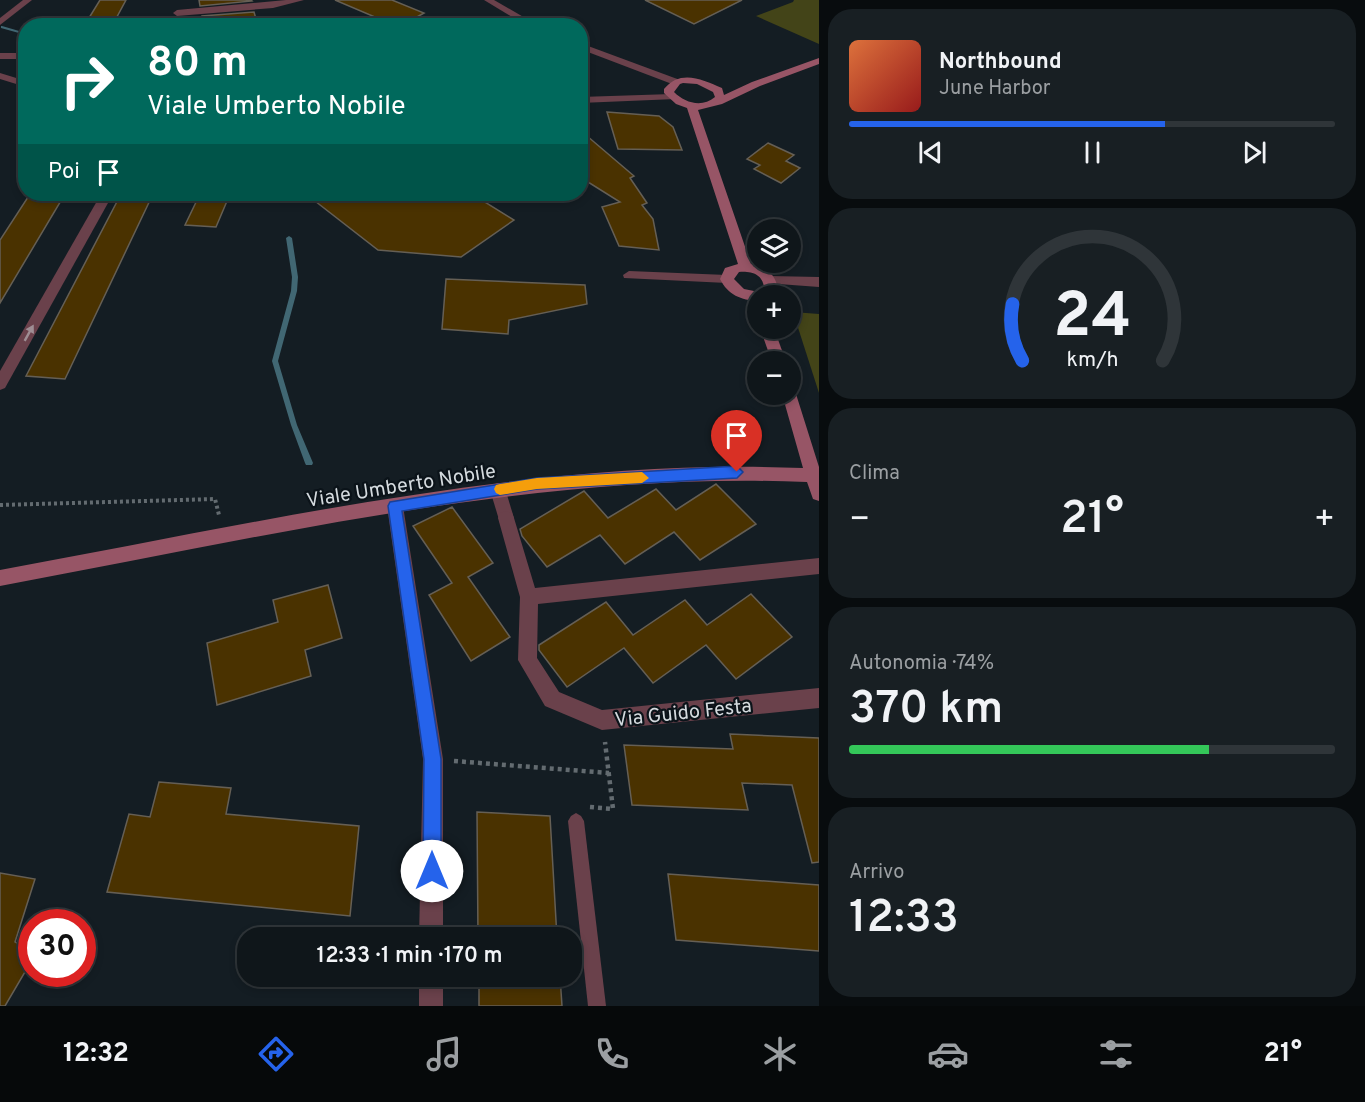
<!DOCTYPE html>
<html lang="it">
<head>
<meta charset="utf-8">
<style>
  :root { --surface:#0f161a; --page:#181f23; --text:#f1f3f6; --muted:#9b9fa2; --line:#2f3539; --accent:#2563eb }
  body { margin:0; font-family:Overpass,sans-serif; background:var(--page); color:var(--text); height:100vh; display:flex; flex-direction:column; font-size:22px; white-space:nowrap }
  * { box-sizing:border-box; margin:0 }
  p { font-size:20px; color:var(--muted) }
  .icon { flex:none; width:33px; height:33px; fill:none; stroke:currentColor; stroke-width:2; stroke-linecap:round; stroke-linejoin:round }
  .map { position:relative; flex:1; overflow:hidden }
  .details { display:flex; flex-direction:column; gap:9px; padding:9px; background:#080c0e; width:546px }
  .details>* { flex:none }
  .top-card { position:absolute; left:18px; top:18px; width:570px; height:183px; border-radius:24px; box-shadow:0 3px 9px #0003,0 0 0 2px var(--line); background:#00695c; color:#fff; overflow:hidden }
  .buttons { position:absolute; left:747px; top:219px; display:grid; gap:12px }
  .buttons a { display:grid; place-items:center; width:54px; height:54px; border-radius:50%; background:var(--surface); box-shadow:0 3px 9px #0003,0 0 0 2px var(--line); font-size:30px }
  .speed { position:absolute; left:18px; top:909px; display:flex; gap:12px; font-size:30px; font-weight:700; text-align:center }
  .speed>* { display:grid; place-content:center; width:78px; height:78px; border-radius:50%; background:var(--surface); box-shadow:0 3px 9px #0003,0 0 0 2px var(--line); line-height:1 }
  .speed .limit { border:9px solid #d22; background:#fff; color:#111 }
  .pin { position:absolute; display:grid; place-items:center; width:51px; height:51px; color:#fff; margin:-62px -26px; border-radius:50% 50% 50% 0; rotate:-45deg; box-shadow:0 0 6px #0007 }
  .pin .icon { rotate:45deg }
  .me { position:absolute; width:66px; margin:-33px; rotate:0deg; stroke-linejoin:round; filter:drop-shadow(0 0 4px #0008) }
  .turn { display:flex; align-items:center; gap:21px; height:126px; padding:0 30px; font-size:27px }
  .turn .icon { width:78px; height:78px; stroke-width:2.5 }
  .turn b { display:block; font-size:42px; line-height:51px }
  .then { display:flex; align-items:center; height:57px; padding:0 30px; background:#0003; gap:12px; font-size:22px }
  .big { font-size:45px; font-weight:600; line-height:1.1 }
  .details .card { flex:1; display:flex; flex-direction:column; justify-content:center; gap:9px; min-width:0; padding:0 21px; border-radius:24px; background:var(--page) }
  .details .dial { align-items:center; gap:0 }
  .dial svg { height:156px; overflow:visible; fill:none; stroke:var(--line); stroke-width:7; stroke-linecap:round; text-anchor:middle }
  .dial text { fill:var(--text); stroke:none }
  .song { display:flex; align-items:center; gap:18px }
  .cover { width:72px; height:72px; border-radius:9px; background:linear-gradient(135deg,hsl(20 70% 55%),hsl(0 70% 35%)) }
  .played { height:6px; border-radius:3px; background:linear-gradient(90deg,var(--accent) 65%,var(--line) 65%) }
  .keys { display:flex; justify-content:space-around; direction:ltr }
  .heat { display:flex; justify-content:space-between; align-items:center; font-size:33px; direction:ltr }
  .charge { height:9px; border-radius:4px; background:linear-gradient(90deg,#34c759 74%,var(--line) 0) }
  .trip { position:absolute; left:237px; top:927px; width:345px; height:60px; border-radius:24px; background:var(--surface); box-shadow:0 3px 9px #0003,0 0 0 2px var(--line); font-weight:600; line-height:60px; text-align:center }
  .tabs { display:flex; height:96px; justify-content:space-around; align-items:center; background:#06090a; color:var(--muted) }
  .tabs .icon { width:42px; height:42px }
  .tabs .on { color:var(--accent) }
  .tabs b { font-size:27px; color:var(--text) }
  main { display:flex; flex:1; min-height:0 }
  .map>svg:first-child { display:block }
  .green { fill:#434418 }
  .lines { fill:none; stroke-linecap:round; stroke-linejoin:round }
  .stream { fill:#416773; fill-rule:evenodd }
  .building { fill:#4a3200; stroke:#655f55; stroke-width:1.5 }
  .path-far1 { stroke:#636b70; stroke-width:4; stroke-dasharray:3 3; stroke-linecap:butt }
  .path { stroke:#636b70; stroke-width:4.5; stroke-dasharray:4 4; stroke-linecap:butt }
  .service { fill:#6a414b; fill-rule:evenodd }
  .pedestrian { fill:#6a414b; fill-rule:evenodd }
  .minor { fill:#6a414b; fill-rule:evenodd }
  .secondary { fill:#975566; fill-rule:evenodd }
  .oneway { fill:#9f8e94 }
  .route { fill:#2563eb; stroke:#184099; stroke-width:1.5 }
  .slow { fill:#f59e0b }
  .labels { text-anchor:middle; stroke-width:4.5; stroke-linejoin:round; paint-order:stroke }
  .street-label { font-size:20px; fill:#d4dade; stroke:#0b1319 }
</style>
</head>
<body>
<main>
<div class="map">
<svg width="819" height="1006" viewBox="0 0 819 1006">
  <rect width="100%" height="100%" fill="#141d23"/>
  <g class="green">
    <polygon points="794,0 819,0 819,44 756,16 793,2"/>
    <polygon points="793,312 819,314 819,393"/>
  </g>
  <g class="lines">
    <g class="stream">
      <polygon points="2,26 26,33 26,35 1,28 1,26"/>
      <polygon points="289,236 292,238 298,277 297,291 278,361 297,425 313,463 312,465 306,465 305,463 291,425 272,361 291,291 292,277 286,238"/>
    </g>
  </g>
  <g class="building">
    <polygon points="100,0 126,0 112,26 84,26"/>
    <polygon points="199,0 251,0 252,1 200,6"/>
    <polygon points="335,0 392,0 424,13 401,26 396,26"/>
    <polygon points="645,0 742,0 694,24"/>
    <polygon points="254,12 258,26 203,26 202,16"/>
    <polygon points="607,112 659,116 673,127 682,150 618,149"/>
    <polygon points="580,130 634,176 630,178 647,203 642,205 653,219 659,250 619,246 602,207 620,202 580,177"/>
    <polygon points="768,143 794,155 786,161 800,168 781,183 754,169 760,165 747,159"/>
    <polygon points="30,194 65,194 0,303 0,240"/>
    <polygon points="121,194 153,194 65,379 26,376"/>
    <polygon points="200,194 230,194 216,227 185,225"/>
    <polygon points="306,194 472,194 514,220 461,257 378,250"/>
    <polygon points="446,279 585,285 587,304 509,320 508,334 442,329"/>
    <polygon points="716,484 756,524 700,560 674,532 625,564 600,535 547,567 522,536 520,529 584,491 608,518 656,489 676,510"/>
    <polygon points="452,507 493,563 468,577 510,637 471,661 429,595 452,583 413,526"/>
    <polygon points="328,585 342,638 305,650 311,676 217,705 207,643 278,622 273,600"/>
    <polygon points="751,594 792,637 736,679 706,645 653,683 624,648 567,687 539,650 539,645 606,602 633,635 685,600 707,625"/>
    <polygon points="730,734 819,738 819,862 812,863 792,785 742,783 748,810 632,805 624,745 733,749"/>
    <polygon points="159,782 231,788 226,814 359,826 350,916 107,892 129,814 150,817"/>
    <polygon points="477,812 550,816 557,938 478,938"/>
    <polygon points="0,873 35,879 15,942 32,952 32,960 5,1006 0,1006"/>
    <polygon points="668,874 819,885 819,951 676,940"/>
    <polygon points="479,976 560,976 562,1006 479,1006"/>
  </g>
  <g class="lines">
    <polyline class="path-far1" points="0,505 215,499 219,515"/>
    <g class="path">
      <polyline points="454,761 609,773"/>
      <polyline points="590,807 613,809 605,742"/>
    </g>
    <polygon class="service" points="576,813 581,816 584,821 606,1006 588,1006 568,821 571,816"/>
    <polygon class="pedestrian" points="498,483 504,485 514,518 512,523 506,525 500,523 490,490 492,485"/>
    <g class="minor">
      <polygon points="23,0 32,0 0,25 0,18"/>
      <polygon points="286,0 304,0 273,8 177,16 173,13 177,10"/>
      <polygon points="484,0 494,0 539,26 527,26"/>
      <polygon points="580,43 680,80 681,82 672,84 580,49"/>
      <rect x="0" y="53" width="26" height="6"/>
      <polygon points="0,73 26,81 26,87 0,79"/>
      <polygon points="672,94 676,95 676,99 580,103 580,97"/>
      <polygon points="101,194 113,194 5,388 0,390 0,371"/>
      <polygon points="629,271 727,275 734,279 727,283 624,278 623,275"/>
      <polygon points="770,276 819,277 819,287 765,283 763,280 765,277"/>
      <polygon points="395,499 401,501 403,506 443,759 443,938 419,938 423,759 387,506 389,501"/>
      <polygon points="506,511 512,513 514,518 535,588 819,558 819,574 538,604 537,658 559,692 602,710 819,688 819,708 602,730 545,706 518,660 520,597 498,518 500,513"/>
      <rect x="419" y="976" width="24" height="30"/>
    </g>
    <g class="secondary">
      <path d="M 819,58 L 819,64 L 760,86 L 722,104 L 698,110 L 751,264 C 766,267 775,273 778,289 L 772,296 L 758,296 L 758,301 C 741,300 728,295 720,279 L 725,268 L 738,264 L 687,108 L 676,104 L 664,93 L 664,89 C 680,69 702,79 722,88 L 724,95 L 752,82 ZM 683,83 L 697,84 L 713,92 L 715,97 C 702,108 685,103 674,92 L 680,84 ZM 739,272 C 751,271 763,274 764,288 L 759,292 L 744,289 L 734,279 Z"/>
      <polygon points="760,328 774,328 786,362 772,362"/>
      <path d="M 790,389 L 796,394 L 819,467 L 819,501 L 813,499 L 807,482 C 535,471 266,537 0,586 L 0,570 C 263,522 535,457 803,468 L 782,394 L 790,394 Z"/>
    </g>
  </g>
  <defs><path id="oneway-solid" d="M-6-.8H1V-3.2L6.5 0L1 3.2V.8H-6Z" transform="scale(1.5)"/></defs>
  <use class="oneway" href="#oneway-solid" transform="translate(29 333) rotate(-61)"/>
  <polygon class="route" points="737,466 743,472 737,478 537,489 402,511 441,759 441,871 438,877 432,880 425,877 423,871 424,759 388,506 390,502 537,478"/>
  <polygon class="slow" points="642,472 649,478 642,483 537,489 500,495 496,493 494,489 496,485 500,484 537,478"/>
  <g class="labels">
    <g class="street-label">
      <text transform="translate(401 485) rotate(-9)" y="7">Viale Umberto Nobile</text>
      <text transform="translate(683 712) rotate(-6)" y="7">Via Guido Festa</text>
    </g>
  </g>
</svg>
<div class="buttons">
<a><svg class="icon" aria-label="layers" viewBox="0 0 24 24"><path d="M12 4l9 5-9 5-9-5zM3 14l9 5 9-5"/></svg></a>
<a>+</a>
<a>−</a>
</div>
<div class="speed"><div class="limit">30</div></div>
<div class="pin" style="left:737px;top:472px;background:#d93025"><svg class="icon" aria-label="arrive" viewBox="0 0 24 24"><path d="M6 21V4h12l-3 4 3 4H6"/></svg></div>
<svg class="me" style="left:432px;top:871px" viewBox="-20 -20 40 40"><circle r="19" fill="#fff"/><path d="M0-13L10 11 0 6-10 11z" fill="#2563eb"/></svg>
<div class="trip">12:33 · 1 min · 170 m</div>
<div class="top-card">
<div class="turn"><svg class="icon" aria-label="right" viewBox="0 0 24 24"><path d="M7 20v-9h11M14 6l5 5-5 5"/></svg><div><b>80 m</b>Viale Umberto Nobile</div></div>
<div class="then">Poi<svg class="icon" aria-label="arrive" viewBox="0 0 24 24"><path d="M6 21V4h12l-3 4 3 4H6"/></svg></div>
</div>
</div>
<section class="details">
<div class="card">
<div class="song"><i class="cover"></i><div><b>Northbound</b><p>June Harbor</p></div></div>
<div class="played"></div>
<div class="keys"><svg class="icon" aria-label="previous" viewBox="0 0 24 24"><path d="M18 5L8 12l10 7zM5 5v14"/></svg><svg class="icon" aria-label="pause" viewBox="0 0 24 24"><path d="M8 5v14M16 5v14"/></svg><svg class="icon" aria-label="next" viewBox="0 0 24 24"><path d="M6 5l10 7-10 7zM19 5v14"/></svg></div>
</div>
<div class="card dial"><svg viewBox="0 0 100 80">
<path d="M14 69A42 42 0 1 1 86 69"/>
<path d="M14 69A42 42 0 0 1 9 40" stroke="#2563eb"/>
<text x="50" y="56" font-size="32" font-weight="700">24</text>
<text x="50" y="72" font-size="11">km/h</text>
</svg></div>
<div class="card"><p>Clima</p>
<div class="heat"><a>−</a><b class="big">21°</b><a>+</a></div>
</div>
<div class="card"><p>Autonomia · 74%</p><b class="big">370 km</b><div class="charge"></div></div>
<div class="card"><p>Arrivo</p><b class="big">12:33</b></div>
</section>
</main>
<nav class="tabs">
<b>12:32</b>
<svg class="icon on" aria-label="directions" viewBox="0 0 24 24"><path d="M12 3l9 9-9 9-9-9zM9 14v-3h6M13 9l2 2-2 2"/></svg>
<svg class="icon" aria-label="music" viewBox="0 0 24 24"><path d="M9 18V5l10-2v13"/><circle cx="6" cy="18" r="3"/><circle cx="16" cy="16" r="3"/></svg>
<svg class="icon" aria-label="phone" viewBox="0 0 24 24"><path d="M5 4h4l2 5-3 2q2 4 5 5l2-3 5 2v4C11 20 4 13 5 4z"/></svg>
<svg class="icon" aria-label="climate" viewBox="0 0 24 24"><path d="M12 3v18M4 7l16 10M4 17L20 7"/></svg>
<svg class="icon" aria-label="car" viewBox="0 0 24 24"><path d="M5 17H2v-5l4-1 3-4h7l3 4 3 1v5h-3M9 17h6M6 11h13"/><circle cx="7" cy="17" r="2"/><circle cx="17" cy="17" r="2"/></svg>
<svg class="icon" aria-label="filters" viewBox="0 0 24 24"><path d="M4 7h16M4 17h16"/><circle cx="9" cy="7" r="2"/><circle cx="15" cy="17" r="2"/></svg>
<b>21°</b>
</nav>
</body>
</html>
